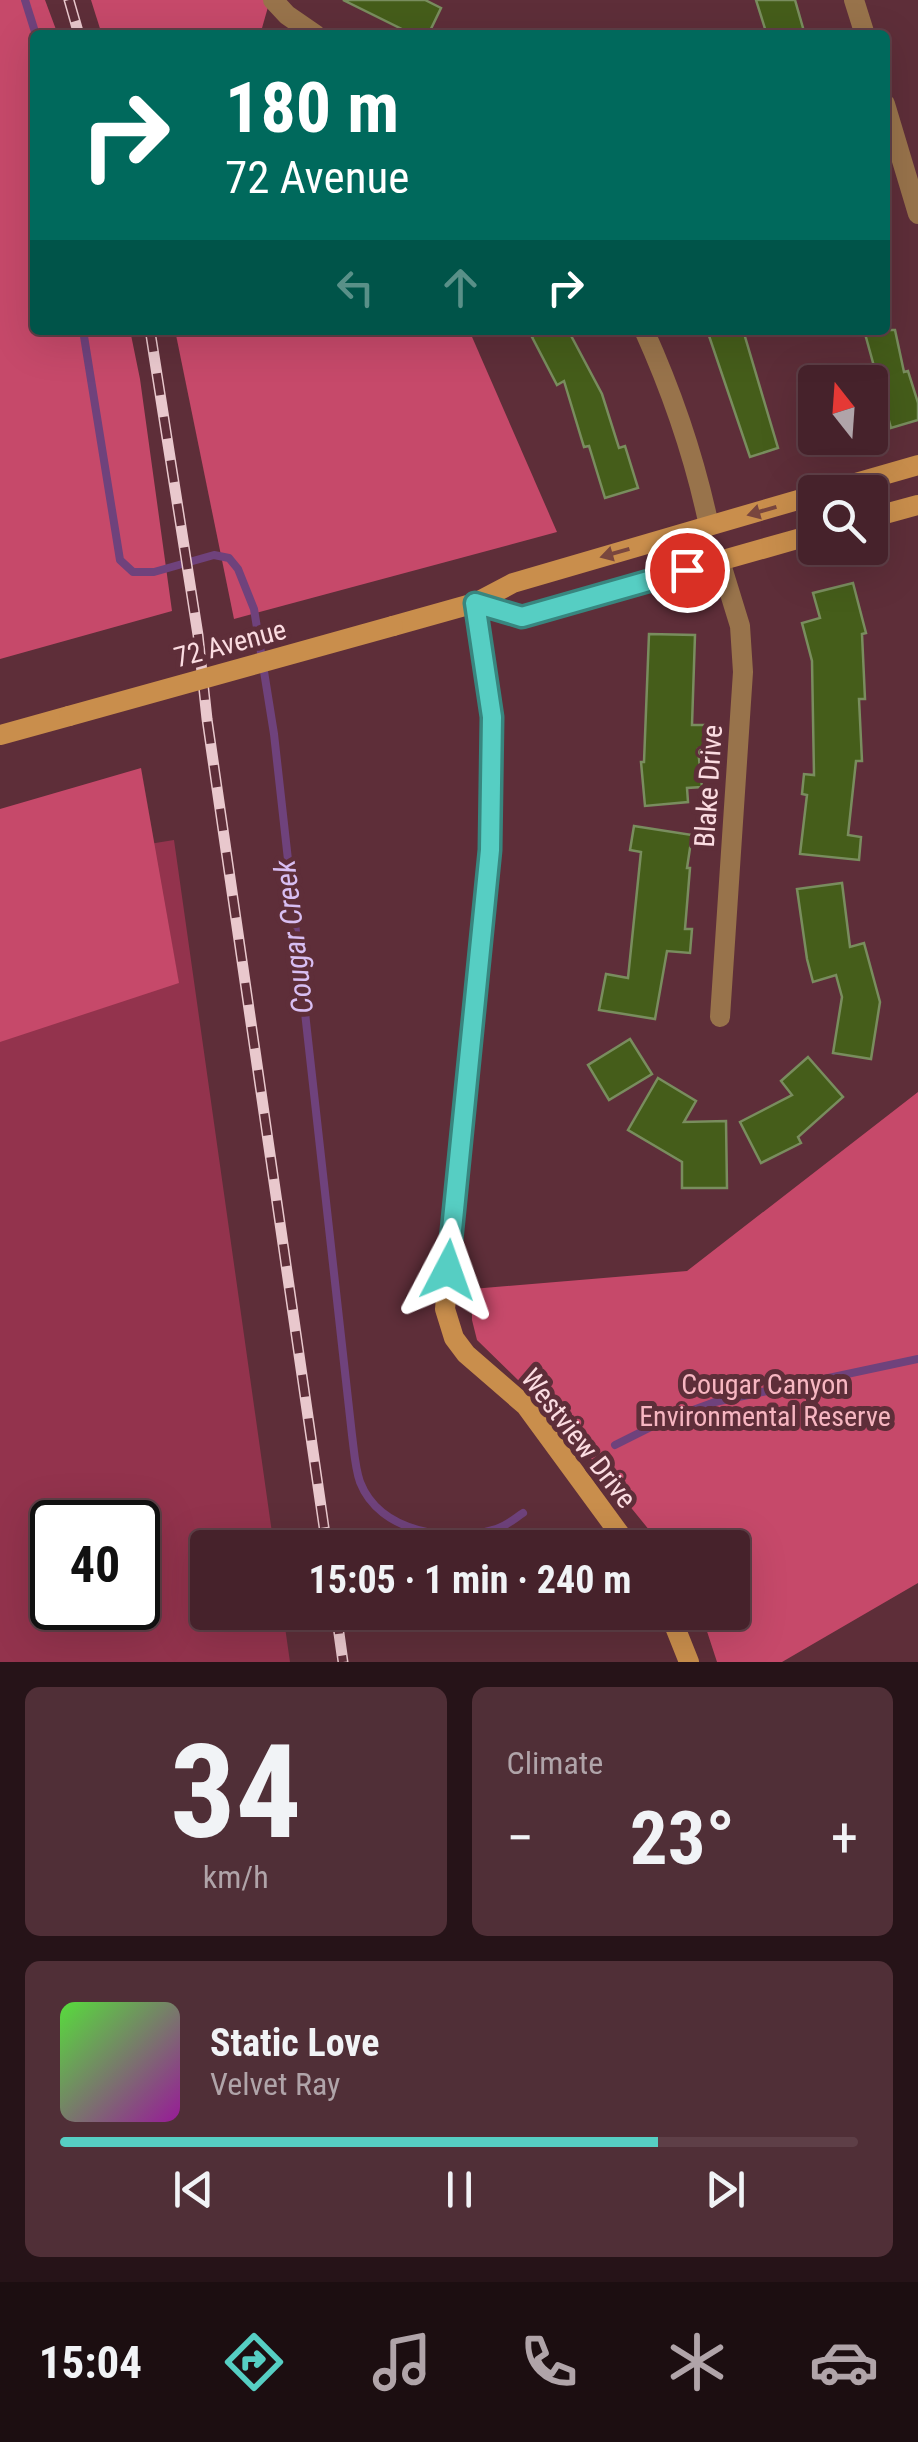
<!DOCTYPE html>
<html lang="en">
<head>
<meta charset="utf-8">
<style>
  :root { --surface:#46222b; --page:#502f37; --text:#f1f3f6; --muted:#b0a4a9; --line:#5e3f47; --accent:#56cec3 }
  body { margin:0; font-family:"Roboto Condensed",sans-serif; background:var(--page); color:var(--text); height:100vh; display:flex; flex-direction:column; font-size:38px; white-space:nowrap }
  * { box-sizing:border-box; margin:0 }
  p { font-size:32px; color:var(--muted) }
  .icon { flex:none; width:55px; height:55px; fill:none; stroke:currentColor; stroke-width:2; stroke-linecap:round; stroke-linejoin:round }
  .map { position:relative; height:1662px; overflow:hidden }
  .side { display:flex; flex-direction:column; gap:25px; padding:25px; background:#261318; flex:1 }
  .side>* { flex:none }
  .hud { position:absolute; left:30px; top:30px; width:860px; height:305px; border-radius:10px; box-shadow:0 10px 40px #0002,0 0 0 2px var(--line); background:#00695c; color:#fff; overflow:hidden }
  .needle { width:65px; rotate:343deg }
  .controls { position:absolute; left:798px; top:365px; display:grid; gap:20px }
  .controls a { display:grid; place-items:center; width:90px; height:90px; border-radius:10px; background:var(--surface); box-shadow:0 10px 40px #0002,0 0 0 2px var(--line); font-size:50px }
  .speed { position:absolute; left:30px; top:1500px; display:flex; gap:20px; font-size:50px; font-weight:700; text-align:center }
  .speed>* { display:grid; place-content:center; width:130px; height:130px; border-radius:50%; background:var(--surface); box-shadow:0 10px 40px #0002,0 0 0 2px var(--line); line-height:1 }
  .speed .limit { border:5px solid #111; border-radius:15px; background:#fff; color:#111 }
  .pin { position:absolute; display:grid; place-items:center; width:85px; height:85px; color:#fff; margin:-42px; border:5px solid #fff; border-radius:50%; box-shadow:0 2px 10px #0007 }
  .me { position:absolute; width:110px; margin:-55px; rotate:4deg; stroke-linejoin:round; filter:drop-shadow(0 0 8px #0008) }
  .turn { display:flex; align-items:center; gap:35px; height:210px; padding:0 30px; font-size:45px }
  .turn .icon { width:130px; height:130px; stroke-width:2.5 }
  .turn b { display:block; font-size:70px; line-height:85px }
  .lanes { display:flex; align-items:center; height:95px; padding:0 30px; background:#0003; justify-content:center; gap:50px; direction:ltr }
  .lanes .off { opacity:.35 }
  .big { font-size:75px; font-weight:700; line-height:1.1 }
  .side .card { flex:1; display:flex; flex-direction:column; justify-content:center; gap:15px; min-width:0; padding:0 35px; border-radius:15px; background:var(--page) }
  .side .dial { align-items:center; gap:0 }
  .dial b { font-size:130px; line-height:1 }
  .song { display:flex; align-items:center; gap:30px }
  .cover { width:120px; height:120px; border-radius:15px; background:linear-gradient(135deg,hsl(110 70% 55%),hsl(300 70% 35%)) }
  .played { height:10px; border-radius:5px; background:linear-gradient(90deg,var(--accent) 75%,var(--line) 75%) }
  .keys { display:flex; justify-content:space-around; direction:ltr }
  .heat { display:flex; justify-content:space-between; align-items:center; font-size:55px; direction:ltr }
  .side .tiles { flex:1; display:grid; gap:25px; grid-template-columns:1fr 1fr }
  .card:last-child { grid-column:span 2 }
  .trip { position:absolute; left:190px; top:1530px; width:560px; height:100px; border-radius:10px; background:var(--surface); box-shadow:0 10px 40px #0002,0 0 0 2px var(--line); font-weight:700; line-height:100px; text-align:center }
  .tab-bar { display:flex; height:160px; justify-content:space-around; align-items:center; background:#1c0e11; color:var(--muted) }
  .tab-bar .icon { width:70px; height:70px }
  .tab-bar .current { color:var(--accent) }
  .tab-bar b { font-size:45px; color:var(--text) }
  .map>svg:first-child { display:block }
  .green { fill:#93334d; fill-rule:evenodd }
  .forest { fill:#c6496a }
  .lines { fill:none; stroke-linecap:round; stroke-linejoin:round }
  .stream { stroke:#6f427c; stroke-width:8 }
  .building { fill:#455d1a; stroke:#798d5e; stroke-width:2.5 }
  .street { stroke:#98734b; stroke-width:20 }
  .secondary { stroke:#c98e4c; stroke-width:20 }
  .rail-casing { stroke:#e9c8cd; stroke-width:11 }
  .rail { stroke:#5e2e39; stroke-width:8; stroke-dasharray:22; stroke-linecap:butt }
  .secondary-bridge { stroke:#c98e4c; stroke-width:20 }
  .oneway { fill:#79463e }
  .route-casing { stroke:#38867f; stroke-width:25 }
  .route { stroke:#56cec3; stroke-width:18 }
  .labels { text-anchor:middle; stroke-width:10; stroke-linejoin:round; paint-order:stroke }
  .street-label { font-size:28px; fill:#fbdce1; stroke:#5e2e39 }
  .park-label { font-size:28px; fill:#f7b6c1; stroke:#5e2e39 }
  .water-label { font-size:30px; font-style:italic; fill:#d8bef2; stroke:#5e2e39 }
</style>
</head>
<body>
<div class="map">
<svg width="918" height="1662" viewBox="0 0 918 1662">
  <rect width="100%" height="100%" fill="#5e2e39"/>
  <path class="green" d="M 174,840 L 274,1547 L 208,1548 L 208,1612 L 283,1613 L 290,1662 L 0,1662 L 0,868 ZM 52,1522 L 138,1522 L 138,1608 L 52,1608 Z"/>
  <g class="forest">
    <polygon points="0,0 45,0 58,35 35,35 35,330 130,330 140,379 172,611 0,659"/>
    <polygon points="91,0 270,0 260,35 102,35"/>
    <polygon points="175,330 469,330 557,532 234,619"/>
    <polygon points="141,768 179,983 0,1042 0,809"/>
    <polygon points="918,1092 918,1583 782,1662 717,1662 701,1613 732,1612 732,1548 663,1547 563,1424 477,1340 472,1320 472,1289 687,1271"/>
  </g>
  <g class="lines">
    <g class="stream">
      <polyline points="25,0 36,35"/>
      <path d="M 83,330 L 120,560 L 133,572 L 154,572 L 214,555 L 229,558 L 238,569 L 254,609 L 274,734 L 352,1435 C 354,1450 355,1468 360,1482 C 380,1533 449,1543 496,1529 C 506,1526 514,1519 523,1513"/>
      <polyline points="615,1445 663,1421 715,1402 918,1359"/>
    </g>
  </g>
  <g class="building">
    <polygon points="343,0 425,0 441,8 428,35 414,35"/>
    <polygon points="756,0 795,0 805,35 767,35"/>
    <polygon points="545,330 568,330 602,394 619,448 625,446 638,488 605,498 589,446 584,447 564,381 557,385 532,337"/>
    <polygon points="707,330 743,330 778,448 750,457"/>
    <polygon points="864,330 895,330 904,372 908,371 918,403 918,420 891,428"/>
    <polygon points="853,583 866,633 862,634 865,699 859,699 862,761 856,761 848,835 861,837 859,860 800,854 807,795 802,794 804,774 814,775 812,661 802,623 820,618 813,593"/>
    <polygon points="649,634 695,635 692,725 705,725 705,749 698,749 702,787 687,788 688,802 645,806 641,762 644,762"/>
    <polygon points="634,826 692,835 687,868 690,868 685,929 692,929 690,953 667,951 655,1019 599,1010 606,974 628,978 641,852 630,850"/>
    <polygon points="842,883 850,947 864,943 880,1002 871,1059 833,1053 842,997 836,975 813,982 807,959 797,889"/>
    <polygon points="630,1039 652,1074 609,1100 588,1065"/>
    <polygon points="808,1057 843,1097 798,1137 801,1143 761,1163 740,1122 792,1095 781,1081"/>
    <polygon points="658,1078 696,1101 684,1122 726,1121 727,1188 682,1188 682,1162 628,1130"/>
  </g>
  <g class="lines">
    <g class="street">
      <polyline points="273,0 287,15 316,35"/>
      <polyline points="854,0 865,35"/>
      <polyline points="885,104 918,214"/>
      <path d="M 644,330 C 672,392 695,459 709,526"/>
      <polyline points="720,1017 743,672 740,626 720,561"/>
    </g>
    <g class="secondary">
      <polyline points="824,492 918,465"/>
      <polyline points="870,518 918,505"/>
      <polyline points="475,603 492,717 490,850 445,1309 454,1338 466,1354 526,1406 630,1548"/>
      <polyline points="475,603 522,617 815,534"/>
      <polyline points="393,626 475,603 513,583 815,495"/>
      <polyline points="0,735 69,716"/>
      <polyline points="669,1612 689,1662"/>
    </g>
    <g class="rail-casing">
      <g id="rail">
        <polyline points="69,0 79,35"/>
        <polyline points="150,330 198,635 207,719 327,1548"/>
        <polyline points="336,1612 343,1662"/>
      </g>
    </g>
    <use href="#rail" class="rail"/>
    <polyline class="secondary-bridge" points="69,716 393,626"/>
  </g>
  <defs><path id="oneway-solid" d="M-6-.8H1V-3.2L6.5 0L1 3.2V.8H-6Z" transform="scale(2.5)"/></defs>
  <g class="oneway">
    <use href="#oneway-solid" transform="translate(762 511) rotate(164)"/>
    <use href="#oneway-solid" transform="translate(615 553) rotate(164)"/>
  </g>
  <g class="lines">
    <g class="route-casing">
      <polyline id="route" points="448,1270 490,850 492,717 475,603 522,617 687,570"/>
    </g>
    <use href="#route" class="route"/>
  </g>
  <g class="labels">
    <g class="street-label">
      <text transform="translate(230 643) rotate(-15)" y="10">72 Avenue</text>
      <text transform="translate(708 786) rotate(-86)" y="10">Blake Drive</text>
      <text transform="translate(579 1438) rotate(52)" y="10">Westview Drive</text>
    </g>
    <g class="park-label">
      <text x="765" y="1394">Cougar Canyon<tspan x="765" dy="32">Environmental Reserve</tspan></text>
    </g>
    <g class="water-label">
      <text transform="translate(294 937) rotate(-97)" y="10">Cougar Creek</text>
    </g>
  </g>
</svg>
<div class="controls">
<a><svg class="needle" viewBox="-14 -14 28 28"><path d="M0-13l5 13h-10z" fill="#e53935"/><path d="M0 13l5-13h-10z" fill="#b0a4a9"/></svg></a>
<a><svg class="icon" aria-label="search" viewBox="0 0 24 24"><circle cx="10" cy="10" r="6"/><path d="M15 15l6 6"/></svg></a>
</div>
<div class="speed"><div class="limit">40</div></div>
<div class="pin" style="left:687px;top:570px;background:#d93025"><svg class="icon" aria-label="arrive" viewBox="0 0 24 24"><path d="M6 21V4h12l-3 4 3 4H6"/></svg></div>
<svg class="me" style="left:448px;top:1270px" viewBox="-20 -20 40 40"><path d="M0-17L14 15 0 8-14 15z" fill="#56cec3" stroke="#fff" stroke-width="4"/></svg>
<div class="trip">15:05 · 1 min · 240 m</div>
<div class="hud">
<div class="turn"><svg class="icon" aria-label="right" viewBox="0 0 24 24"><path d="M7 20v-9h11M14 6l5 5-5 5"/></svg><div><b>180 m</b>72 Avenue</div></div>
<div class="lanes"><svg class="icon off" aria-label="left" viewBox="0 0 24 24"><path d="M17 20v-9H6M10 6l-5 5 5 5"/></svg><svg class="icon off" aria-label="ahead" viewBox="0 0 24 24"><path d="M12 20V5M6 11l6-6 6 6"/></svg><svg class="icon" aria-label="right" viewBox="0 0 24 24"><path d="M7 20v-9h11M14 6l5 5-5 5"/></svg></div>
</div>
</div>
<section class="side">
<div class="tiles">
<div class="card dial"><b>34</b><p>km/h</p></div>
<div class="card"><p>Climate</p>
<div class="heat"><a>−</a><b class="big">23°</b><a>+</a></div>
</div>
<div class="card">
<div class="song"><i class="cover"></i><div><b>Static Love</b><p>Velvet Ray</p></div></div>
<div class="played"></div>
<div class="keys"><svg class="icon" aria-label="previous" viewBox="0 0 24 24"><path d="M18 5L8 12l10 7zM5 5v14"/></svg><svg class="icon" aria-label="pause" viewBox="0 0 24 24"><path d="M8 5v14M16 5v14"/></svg><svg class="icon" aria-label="next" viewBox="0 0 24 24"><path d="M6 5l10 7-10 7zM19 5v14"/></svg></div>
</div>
</div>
</section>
<nav class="tab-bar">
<b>15:04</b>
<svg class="icon current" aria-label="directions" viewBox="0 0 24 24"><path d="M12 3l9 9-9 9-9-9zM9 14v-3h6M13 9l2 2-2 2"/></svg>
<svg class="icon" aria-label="music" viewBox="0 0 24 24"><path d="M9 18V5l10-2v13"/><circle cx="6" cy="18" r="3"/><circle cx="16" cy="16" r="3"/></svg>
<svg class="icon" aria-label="phone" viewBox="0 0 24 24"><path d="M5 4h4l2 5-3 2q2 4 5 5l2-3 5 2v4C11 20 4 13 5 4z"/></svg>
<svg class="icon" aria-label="climate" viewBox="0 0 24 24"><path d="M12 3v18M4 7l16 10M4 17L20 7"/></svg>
<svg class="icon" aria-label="car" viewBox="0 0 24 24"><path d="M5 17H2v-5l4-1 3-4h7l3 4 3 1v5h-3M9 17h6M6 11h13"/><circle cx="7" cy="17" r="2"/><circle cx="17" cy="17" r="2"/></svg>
</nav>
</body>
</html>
